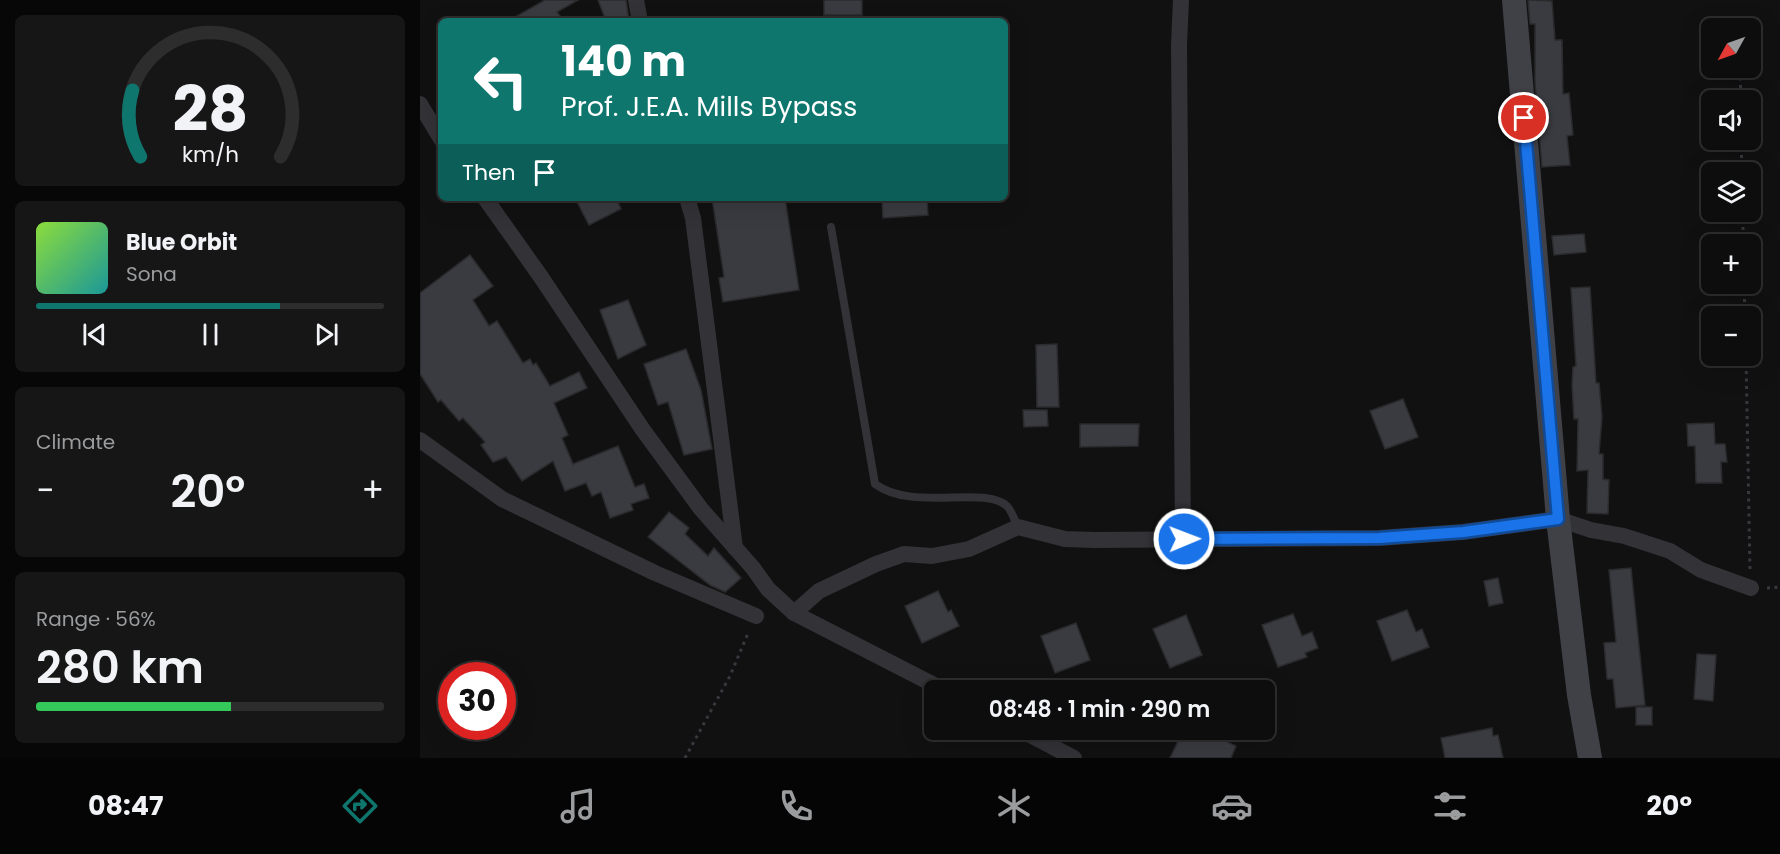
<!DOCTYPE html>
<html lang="en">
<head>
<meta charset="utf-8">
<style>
  :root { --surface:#0d0d0e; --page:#161617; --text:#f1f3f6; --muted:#9a9c9e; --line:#2d2d2e; --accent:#0f766e }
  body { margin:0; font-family:Poppins,sans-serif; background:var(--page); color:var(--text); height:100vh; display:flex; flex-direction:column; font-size:22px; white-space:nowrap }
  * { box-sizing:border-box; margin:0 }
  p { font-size:20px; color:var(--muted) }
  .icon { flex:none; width:33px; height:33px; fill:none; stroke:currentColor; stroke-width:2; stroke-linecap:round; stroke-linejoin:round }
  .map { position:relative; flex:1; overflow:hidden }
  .details { display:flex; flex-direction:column; gap:15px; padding:15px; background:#070708; width:420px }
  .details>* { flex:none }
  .banner { position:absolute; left:18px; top:18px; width:570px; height:183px; border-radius:9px; box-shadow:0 6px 24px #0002,0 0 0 2px var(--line); background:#0f766e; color:#fff; overflow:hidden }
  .needle { width:39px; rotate:230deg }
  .tools { position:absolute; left:1281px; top:18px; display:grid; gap:12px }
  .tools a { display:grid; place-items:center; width:60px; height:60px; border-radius:9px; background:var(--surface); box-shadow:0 6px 24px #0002,0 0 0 2px var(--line); font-size:30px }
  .speed { position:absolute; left:18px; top:662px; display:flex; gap:12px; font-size:30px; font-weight:700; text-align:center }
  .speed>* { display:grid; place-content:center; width:78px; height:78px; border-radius:50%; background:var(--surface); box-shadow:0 6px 24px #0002,0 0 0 2px var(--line); line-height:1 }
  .speed .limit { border:9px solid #d22; background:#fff; color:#111 }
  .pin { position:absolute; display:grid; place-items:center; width:51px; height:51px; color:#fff; margin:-26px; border:3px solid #fff; border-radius:50%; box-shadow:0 2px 6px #0007 }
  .me { position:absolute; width:66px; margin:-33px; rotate:89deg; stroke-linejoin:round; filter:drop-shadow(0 0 4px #0008) }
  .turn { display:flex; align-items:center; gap:21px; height:126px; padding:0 24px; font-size:27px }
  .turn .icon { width:78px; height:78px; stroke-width:2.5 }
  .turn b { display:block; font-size:42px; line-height:51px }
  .then { display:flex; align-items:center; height:57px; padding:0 24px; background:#0003; gap:12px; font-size:22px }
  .big { font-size:45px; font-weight:600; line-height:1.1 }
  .details .tile { flex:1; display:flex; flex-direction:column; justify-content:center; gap:9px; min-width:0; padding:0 21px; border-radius:9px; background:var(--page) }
  .details .dial { align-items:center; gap:0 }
  .dial svg { height:156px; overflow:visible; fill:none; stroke:var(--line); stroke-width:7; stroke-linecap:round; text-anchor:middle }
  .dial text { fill:var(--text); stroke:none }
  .song { display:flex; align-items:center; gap:18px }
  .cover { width:72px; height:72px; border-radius:9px; background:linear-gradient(135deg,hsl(90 70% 55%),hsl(180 70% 35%)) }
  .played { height:6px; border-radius:3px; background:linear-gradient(90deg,var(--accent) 70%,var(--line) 70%) }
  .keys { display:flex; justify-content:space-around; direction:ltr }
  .heat { display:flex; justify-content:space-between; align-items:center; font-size:33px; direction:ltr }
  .charge { height:9px; border-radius:4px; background:linear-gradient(90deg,#34c759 56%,var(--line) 0) }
  .trip { position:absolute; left:504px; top:680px; width:351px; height:60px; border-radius:9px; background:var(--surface); box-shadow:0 6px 24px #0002,0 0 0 2px var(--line); font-weight:600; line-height:60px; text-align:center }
  .tabs { display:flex; height:96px; justify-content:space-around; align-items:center; background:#050506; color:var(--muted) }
  .tabs .icon { width:42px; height:42px }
  .tabs .active { color:var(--accent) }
  .tabs b { font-size:27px; color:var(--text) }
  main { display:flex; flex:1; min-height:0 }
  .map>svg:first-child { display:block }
  .building { fill:#3a3b40; stroke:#2b2b2e; stroke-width:1.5 }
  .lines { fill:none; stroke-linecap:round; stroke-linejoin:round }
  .path { stroke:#38393e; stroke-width:3; stroke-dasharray:3 4.5; stroke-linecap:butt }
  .lane { stroke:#323237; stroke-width:8 }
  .street { stroke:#323237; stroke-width:16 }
  .secondary { stroke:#3f4147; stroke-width:24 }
  .route-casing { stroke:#114b97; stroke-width:15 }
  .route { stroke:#1a73e8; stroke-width:10 }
</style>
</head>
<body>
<main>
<section class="details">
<div class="tile dial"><svg viewBox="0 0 100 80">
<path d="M14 69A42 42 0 1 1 86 69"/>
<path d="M14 69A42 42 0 0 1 10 35" stroke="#0f766e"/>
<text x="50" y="56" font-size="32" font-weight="700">28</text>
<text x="50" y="72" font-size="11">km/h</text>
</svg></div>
<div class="tile">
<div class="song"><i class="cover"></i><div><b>Blue Orbit</b><p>Sona</p></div></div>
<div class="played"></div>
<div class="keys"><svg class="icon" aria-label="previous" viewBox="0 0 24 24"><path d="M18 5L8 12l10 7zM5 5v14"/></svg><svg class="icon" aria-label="pause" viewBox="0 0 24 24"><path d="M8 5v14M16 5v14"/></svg><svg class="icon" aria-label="next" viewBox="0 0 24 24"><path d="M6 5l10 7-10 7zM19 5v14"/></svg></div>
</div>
<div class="tile"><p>Climate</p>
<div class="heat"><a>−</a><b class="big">20°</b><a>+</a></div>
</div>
<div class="tile"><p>Range · 56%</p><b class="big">280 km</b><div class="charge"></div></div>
</section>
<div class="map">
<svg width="1360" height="758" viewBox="0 0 1360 758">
  <rect width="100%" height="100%" fill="#111112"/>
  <g class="building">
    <polygon points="125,0 158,0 137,12 144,21 88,21"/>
    <polygon points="178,0 206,0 209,21 186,21"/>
    <rect x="404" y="0" width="38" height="15"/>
    <polygon points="1108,0 1132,1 1135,40 1142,40 1143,94 1149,93 1153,135 1147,136 1150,165 1122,167 1115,82 1115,24 1110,24"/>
    <polygon points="155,198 196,198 201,209 169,225"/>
    <polygon points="292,198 365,198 379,290 303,302 299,278 304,277"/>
    <polygon points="492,198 507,198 508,215 463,218 462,201"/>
    <polygon points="1164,234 1166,252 1134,255 1132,236"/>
    <polygon points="50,255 73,286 53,300 69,326 77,321 103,363 110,359 113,365 116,363 130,386 159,372 167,388 134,403 148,435 142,438 153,464 198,446 215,487 224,484 229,498 211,504 213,510 190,518 181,492 172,496 166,483 145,491 133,461 102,481 86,457 73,462 61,445 65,442 43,418 39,421 21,400 18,402 0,374 0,293"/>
    <polygon points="1170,287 1176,383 1179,383 1182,417 1179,454 1183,454 1183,479 1189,480 1188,514 1167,513 1168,470 1157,471 1158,419 1154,419 1152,385 1153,367 1156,366 1151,288"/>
    <polygon points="208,300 226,345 198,359 180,310"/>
    <polygon points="637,344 639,407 617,407 616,345"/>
    <polygon points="266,349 281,390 292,449 264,455 248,402 238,405 224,364"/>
    <polygon points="983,399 998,437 965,449 950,411"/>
    <polygon points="603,410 627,410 628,426 604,427"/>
    <polygon points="1294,423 1295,444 1305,444 1307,462 1301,462 1302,483 1276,483 1275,446 1268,446 1267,424"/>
    <polygon points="660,424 719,424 718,446 660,447"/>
    <polygon points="249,512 269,528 265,534 288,556 294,548 321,578 305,592 290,585 228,537"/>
    <polygon points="1211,568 1225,705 1196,708 1193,679 1187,679 1184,643 1196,642 1189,570"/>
    <polygon points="1078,578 1083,603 1069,606 1064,581"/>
    <polygon points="518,591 528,612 531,610 539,626 502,643 485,606"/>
    <polygon points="987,610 996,632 1002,629 1009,647 972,661 957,621"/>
    <polygon points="873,614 882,636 892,632 898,648 885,653 887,657 858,667 842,625"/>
    <polygon points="766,615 782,655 750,668 733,629"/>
    <polygon points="656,623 670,660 635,673 621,636"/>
    <polygon points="1277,654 1296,655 1293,701 1274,699"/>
    <rect x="1216" y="707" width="16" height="18"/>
    <polygon points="1072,728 1073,736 1078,735 1083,758 1025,758 1021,738"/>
    <polygon points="764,729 781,729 816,746 811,758 750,758"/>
  </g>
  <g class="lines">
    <g class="path">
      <polyline points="1320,70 1321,100"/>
      <polyline points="1321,140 1322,172"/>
      <polyline points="1323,212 1323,244"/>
      <polyline points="1324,284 1325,316"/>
      <polyline points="1326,356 1330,571"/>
      <polyline points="1347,588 1360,587"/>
      <polyline points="265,758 310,676 329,631"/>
    </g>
    <path class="lane" d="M 411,227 L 455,484 C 493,512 563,485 587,506 C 592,511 595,522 598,527"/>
    <g class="street">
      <polyline points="216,0 220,21"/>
      <polyline points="761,0 759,45 763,539"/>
      <polyline points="0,104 21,139"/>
      <polyline points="65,198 121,277 223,430 281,509 333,568 348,589 374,613 524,690"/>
      <polyline points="267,198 273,218 315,548"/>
      <polyline points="0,440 82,499 235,573 336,616"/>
      <polyline points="374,613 399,591 456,564 484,554 512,556 549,549 598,527 645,539 674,540 959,538 1043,532 1138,519 1171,530 1204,536 1250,551 1281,570 1331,588"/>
      <polyline points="599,729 654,758"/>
    </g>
    <polyline class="secondary" points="1094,0 1138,519 1159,695 1170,758"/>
  </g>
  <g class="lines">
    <g class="route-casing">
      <polyline id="route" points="764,539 959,538 1043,532 1138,519 1104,118"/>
    </g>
    <use href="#route" class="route"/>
  </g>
</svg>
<div class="tools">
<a><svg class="needle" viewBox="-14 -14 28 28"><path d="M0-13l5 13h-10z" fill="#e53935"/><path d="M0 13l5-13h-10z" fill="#9a9c9e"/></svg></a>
<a><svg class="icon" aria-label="sound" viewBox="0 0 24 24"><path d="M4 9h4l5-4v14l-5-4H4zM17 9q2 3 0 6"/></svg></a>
<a><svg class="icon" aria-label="layers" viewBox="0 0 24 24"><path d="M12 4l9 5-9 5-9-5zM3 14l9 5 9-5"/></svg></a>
<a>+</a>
<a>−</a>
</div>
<div class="speed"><div class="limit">30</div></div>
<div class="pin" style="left:1104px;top:118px;background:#d93025"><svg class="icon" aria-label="arrive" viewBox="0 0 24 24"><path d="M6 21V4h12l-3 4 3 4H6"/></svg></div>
<svg class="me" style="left:764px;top:539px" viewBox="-20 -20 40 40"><circle r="17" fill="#1a73e8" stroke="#fff" stroke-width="3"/><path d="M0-11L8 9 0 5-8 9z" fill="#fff"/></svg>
<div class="trip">08:48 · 1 min · 290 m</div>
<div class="banner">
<div class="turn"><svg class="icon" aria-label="left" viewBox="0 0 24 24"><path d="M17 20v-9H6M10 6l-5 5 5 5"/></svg><div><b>140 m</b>Prof. J.E.A. Mills Bypass</div></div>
<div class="then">Then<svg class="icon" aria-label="arrive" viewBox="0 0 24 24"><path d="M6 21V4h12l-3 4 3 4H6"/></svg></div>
</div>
</div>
</main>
<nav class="tabs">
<b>08:47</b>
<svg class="icon active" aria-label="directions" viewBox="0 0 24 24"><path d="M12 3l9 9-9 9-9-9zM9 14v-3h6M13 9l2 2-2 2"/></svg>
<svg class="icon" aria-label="music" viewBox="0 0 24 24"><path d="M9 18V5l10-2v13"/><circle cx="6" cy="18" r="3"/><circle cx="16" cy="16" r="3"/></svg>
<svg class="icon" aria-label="phone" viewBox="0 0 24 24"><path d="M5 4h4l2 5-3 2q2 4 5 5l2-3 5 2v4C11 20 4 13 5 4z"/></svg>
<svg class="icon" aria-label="climate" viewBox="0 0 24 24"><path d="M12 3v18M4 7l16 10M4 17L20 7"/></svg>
<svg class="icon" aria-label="car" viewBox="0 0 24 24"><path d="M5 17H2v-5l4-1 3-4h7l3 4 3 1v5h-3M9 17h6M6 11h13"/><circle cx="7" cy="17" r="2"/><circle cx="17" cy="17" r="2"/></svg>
<svg class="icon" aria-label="filters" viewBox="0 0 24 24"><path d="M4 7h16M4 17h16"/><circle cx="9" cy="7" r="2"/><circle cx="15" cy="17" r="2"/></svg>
<b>20°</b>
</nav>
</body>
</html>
